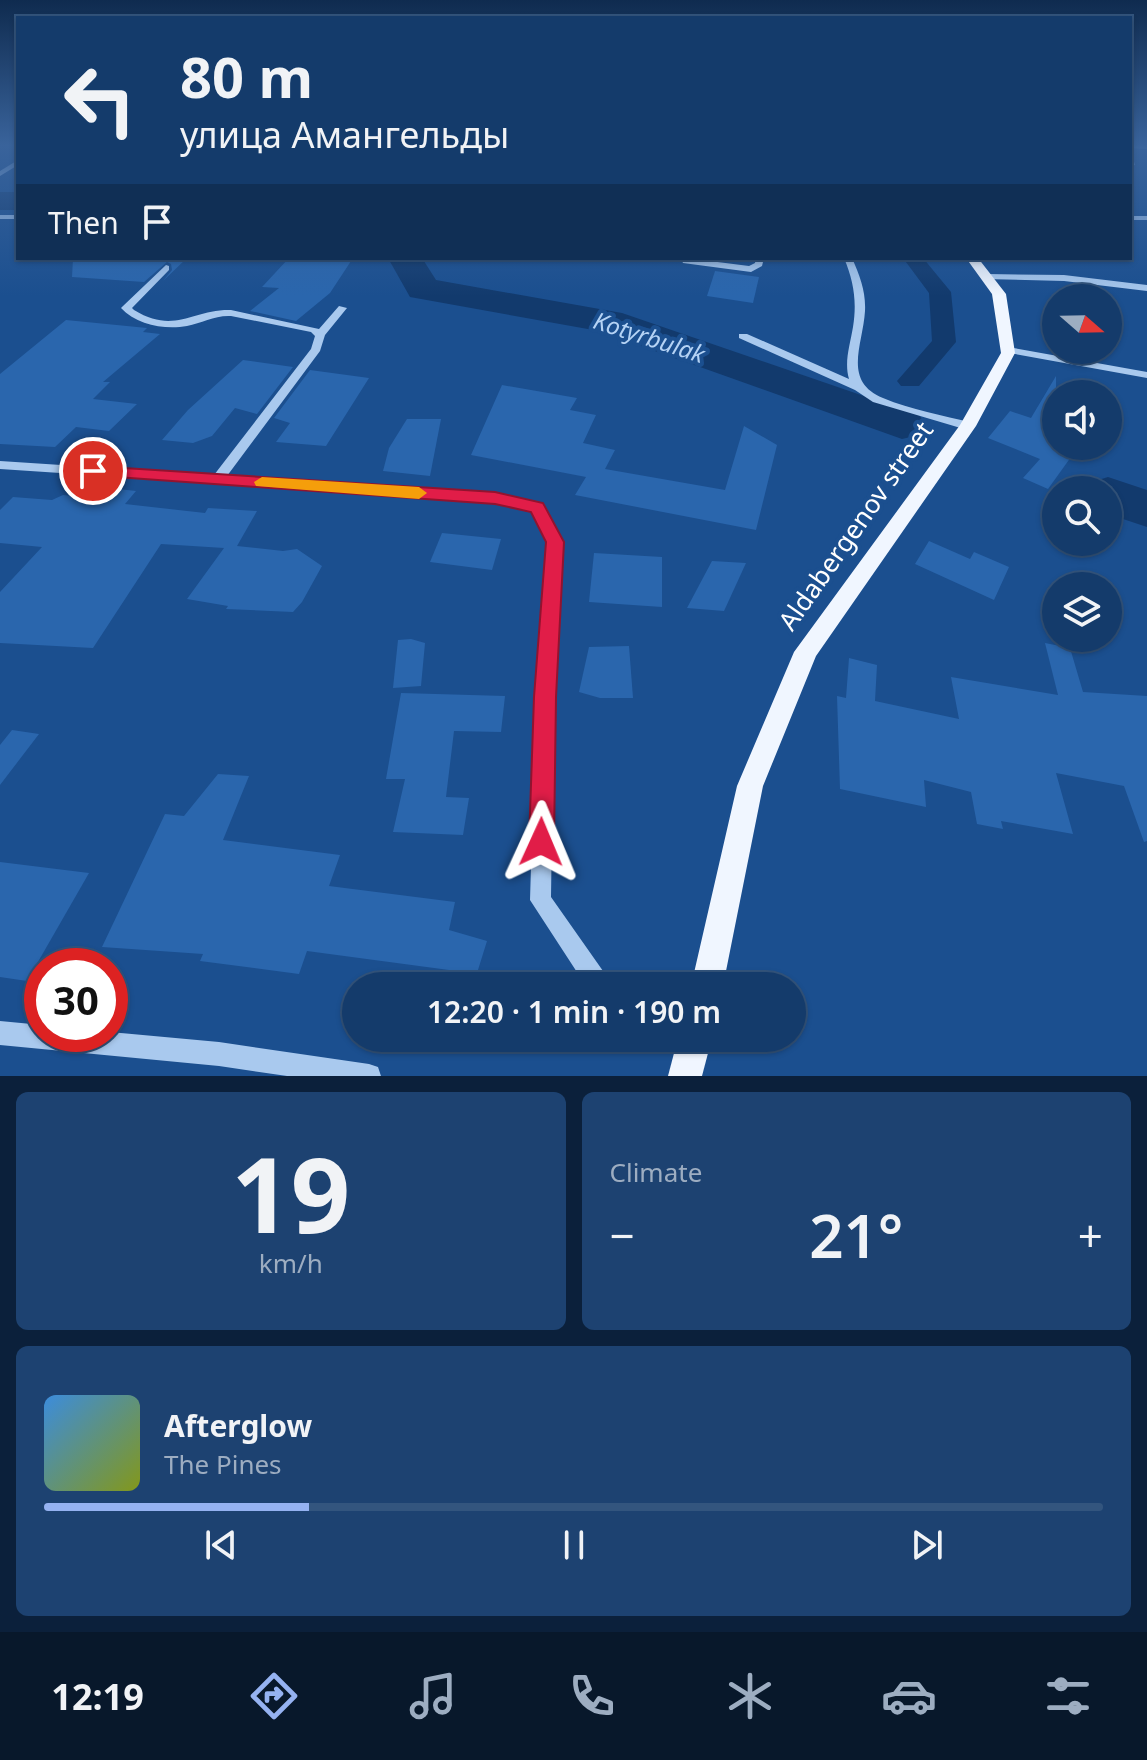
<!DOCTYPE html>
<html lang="en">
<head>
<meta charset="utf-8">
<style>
  :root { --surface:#143b6b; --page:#1d4271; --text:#f1f3f6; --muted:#9dadc1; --line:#33557e; --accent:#95b2f1 }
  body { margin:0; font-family:"Noto Sans",sans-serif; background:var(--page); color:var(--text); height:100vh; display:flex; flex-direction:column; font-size:30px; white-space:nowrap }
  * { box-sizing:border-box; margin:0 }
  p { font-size:26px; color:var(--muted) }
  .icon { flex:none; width:44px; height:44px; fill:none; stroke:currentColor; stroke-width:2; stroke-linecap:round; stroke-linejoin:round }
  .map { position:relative; height:1076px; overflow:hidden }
  .panel { display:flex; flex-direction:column; gap:16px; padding:16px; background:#0b203b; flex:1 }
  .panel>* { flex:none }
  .banner { position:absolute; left:16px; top:16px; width:1116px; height:244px; border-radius:0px; box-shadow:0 2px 6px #0004,0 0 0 2px var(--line); background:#143b6b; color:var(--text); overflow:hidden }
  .needle { width:52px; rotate:110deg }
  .buttons { position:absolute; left:1042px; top:284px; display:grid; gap:16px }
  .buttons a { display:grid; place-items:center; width:80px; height:80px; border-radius:50%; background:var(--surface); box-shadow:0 2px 6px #0004,0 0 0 2px var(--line); font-size:40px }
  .speed { position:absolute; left:24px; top:948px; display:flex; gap:16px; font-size:40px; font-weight:700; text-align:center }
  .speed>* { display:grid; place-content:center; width:104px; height:104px; border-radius:50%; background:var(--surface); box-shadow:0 2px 6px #0004,0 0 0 2px var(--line); line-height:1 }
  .speed .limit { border:12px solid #d22; background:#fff; color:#111 }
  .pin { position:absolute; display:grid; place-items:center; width:68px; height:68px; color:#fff; margin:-34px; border:4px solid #fff; border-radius:50%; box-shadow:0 2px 8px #0007 }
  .me { position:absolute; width:88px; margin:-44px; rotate:1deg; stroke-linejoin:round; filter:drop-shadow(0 0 6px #0008) }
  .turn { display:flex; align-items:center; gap:28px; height:168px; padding:0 32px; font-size:36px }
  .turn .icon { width:104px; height:104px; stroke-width:2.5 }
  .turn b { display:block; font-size:56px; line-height:68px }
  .then { display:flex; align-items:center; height:76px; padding:0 32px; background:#0003; gap:16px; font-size:30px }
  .big { font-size:60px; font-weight:600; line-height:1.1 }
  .panel .tile { flex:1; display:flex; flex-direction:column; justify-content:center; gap:12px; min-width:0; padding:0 28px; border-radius:12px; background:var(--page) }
  .panel .dial { align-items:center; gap:0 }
  .dial b { font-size:104px; line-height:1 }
  .song { display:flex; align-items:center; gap:24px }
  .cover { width:96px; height:96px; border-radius:12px; background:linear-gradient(135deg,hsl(210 70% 55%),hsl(70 70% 35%)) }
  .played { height:8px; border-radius:4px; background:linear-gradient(90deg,var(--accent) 25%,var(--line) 25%) }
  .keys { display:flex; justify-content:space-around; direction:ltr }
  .heat { display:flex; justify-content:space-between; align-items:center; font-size:44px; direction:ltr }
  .panel .tiles { flex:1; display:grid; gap:16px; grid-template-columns:1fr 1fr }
  .tile:last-child { grid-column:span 2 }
  .trip { position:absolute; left:342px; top:972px; width:464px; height:80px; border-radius:40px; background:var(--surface); box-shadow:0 2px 6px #0004,0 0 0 2px var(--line); font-weight:600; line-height:80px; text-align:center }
  .dock { display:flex; height:128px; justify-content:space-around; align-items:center; background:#08182b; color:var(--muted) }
  .dock .icon { width:56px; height:56px }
  .dock .active { color:var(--accent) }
  .dock b { font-size:36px; color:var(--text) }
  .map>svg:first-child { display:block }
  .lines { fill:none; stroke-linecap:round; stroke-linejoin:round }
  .canal { fill:#123a6d; fill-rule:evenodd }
  .river { fill:#123a6d; fill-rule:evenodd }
  .building { fill:#2a66ad }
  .minor { fill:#a9c9ee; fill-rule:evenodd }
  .major { fill:#f0f6ff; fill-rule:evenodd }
  .route { fill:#e11d48; stroke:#92132f; stroke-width:2 }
  .slow { fill:#f59e0b }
  .labels { text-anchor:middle; stroke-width:8; stroke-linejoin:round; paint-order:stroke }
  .far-water-label { font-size:24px; font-style:italic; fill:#b5d3f5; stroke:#1b4f8f }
  .street-label { font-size:26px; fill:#fff; stroke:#1b4f8f }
</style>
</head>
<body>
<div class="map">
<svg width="1147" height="1076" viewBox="0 0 1147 1076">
  <rect width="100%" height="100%" fill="#1b4f8f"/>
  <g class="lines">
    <polygon class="canal" points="903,258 923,258 951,292 956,342 919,386 901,386 897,381 932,341 929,293"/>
    <g class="river">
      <rect x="0" y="192" width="18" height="18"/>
      <polygon points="388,258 422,258 436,280 622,313 919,415 926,425 919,435 902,439 599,331 410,297"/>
      <polygon points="1108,477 1147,490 1147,527 1108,514 1108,490 1085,490 1089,483"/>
    </g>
  </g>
  <g class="building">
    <polygon points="73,258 187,258 163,281 172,270 171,264 167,262 144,282 72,277"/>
    <polygon points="289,258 353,258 330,293 296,321 250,311 279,288 262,287"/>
    <polygon points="715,271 759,277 753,303 707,296"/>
    <polygon points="66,320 147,328 143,332 160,334 103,382 110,382 93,399 137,404 109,431 76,427 55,447 0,444 0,374"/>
    <polygon points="243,360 293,367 257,414 235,408 212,436 193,443 162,440 188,410"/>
    <polygon points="310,370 369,378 326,446 276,442 290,423 274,418"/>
    <polygon points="1056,376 1056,451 1071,457 1048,489 1023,478 1040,459 988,438 1010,411 1031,418"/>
    <polygon points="502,385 577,398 570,410 596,415 583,443 615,450 605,469 725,490 744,426 777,445 756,530 575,495 586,477 471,455"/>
    <polygon points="407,419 441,419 430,476 383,471 389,448"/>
    <polygon points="101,487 136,491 125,504 205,513 208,508 257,511 237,546 283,551 297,549 322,566 302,602 293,612 226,609 228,606 187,599 224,548 161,544 93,648 0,643 0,592 42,547 0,543 0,510 13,497 52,500 63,495 92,498"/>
    <polygon points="442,533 501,539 492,570 430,562"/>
    <polygon points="929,541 970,559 974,552 1009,567 994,600 915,564"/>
    <polygon points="594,553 662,557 662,607 589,602"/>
    <polygon points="712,561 746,563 724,611 687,608"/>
    <polygon points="411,639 425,643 421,686 393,688 398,640"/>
    <polygon points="1045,643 1070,648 1083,692 1147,696 1147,841 1144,842 1124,786 1056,773 1073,834 1001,821 1003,829 977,824 971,792 924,780 926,807 840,789 837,696 846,698 849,658 877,665 875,701 959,719 951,677 1058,695"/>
    <polygon points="629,646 633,698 600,698 579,692 589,647"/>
    <polygon points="401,693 505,696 501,732 454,731 446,797 469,798 463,835 393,832 405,779 386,779"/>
    <polygon points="12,730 39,734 0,785 0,745"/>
    <polygon points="218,774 249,776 223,840 340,855 329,886 455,902 449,930 487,941 473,986 444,986 449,970 307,951 299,974 200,961 203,954 102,947 165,814 184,816"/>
    <polygon points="0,862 89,873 27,981 0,977"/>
  </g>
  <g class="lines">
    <g class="minor">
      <polygon points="1130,145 1147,145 1147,149 1130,148"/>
      <polygon points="1130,156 1133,158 1135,165 1130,166"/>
      <polygon points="18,160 18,165 0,176 0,171"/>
      <rect x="0" y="215" width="18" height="4"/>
      <rect x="1130" y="216" width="17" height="4"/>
      <polygon points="686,258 749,266 755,263 756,258 764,258 762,266 751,272 683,263 682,261"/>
      <path d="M 844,258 L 852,258 C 860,276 866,292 865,311 C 863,345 842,381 883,398 C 911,410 943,415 972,423 L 972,429 L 964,429 L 873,402 L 855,390 L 739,338 L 739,334 L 747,334 L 849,379 C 844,362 850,345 853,327 C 857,302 854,282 844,258 Z"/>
      <path d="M 166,265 L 169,266 L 169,270 L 132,308 L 134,310 C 175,335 192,309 231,310 L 319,329 L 339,306 L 347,308 L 325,335 L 320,351 L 227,476 L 495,494 L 542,504 L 562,542 L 554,697 L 551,897 L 603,971 L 625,978 L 628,986 L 586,986 L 530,900 L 536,697 L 548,542 L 532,510 L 495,502 L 0,469 L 0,461 L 214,475 L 311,349 L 315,336 L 311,332 L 231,316 C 215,315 202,323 187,326 C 165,330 137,325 121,308 L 123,306 Z"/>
      <polygon points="987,274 1064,275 1147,285 1147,291 1064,281 984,279 984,275"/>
      <polygon points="1008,347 1147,372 1147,378 1004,352 1003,350"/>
      <polygon points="0,1021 42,1025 42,1034 110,1034 110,1032 219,1042 369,1064 378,1067 381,1076 287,1076 219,1066 0,1045"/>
    </g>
    <g class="major">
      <polygon points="966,258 978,258 1006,294 1015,353 976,426 816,656 763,786 723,986 691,986 737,786 794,652 960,425 1001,353 992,294"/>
      <polygon points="678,1038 712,1038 702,1076 668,1076"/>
    </g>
  </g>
  <linearGradient id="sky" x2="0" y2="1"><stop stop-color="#0f2b4f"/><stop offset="0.49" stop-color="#39639b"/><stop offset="1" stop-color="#39639b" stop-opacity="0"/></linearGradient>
  <rect width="1147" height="296" fill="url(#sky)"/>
  <polygon class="route" points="93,466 495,492 543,503 564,542 556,697 554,842 551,851 541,855 532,851 529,842 534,697 546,542 531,512 495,504 88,475 85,471"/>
  <polygon class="slow" points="262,477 419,487 427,493 419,499 256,486 254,482"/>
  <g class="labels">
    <g class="far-water-label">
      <text transform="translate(649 338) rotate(18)" y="8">Kotyrbulak</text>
    </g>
    <g class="street-label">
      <text transform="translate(856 526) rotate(-55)" y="9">Aldabergenov street</text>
    </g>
  </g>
</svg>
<div class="buttons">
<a><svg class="needle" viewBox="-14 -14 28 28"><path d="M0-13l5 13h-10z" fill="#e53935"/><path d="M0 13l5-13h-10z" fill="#9dadc1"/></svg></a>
<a><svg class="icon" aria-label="sound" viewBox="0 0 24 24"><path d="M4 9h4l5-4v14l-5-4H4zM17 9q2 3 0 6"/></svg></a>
<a><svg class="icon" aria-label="search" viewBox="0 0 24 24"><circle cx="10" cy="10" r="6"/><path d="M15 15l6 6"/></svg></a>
<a><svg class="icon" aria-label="layers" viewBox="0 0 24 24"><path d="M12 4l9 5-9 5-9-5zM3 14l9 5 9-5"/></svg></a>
</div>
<div class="speed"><div class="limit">30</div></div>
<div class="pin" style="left:93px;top:471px;background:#d93025"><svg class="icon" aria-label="arrive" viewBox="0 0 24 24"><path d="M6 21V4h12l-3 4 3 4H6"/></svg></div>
<svg class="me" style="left:541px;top:842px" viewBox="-20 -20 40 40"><path d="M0-17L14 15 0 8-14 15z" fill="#e11d48" stroke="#fff" stroke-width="4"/></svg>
<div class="trip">12:20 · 1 min · 190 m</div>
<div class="banner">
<div class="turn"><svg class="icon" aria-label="left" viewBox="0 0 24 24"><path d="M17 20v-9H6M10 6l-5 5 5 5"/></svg><div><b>80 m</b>улица Амангельды</div></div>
<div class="then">Then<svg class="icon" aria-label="arrive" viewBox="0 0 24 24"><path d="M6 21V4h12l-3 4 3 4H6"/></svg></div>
</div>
</div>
<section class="panel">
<div class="tiles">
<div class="tile dial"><b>19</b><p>km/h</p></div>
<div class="tile"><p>Climate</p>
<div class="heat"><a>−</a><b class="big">21°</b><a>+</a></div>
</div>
<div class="tile">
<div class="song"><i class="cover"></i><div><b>Afterglow</b><p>The Pines</p></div></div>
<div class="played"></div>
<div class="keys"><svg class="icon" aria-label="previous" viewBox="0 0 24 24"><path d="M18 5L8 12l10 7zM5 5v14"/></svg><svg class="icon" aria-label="pause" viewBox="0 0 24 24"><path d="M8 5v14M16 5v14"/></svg><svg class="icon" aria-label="next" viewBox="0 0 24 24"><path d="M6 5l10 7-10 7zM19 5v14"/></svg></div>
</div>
</div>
</section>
<nav class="dock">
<b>12:19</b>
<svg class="icon active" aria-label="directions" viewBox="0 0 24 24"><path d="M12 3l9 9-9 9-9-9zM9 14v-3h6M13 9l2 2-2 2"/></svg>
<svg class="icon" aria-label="music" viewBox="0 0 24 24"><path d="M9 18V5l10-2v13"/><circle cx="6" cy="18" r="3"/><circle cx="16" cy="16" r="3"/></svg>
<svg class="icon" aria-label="phone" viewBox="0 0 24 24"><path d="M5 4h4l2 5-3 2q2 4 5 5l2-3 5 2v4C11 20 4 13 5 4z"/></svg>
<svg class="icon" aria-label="climate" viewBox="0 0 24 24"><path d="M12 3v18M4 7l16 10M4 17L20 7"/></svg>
<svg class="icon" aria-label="car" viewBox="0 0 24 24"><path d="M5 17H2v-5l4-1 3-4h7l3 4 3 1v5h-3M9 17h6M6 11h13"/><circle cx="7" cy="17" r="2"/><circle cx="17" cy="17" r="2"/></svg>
<svg class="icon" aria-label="filters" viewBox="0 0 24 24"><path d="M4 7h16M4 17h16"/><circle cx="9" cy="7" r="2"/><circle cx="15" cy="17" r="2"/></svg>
</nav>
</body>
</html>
